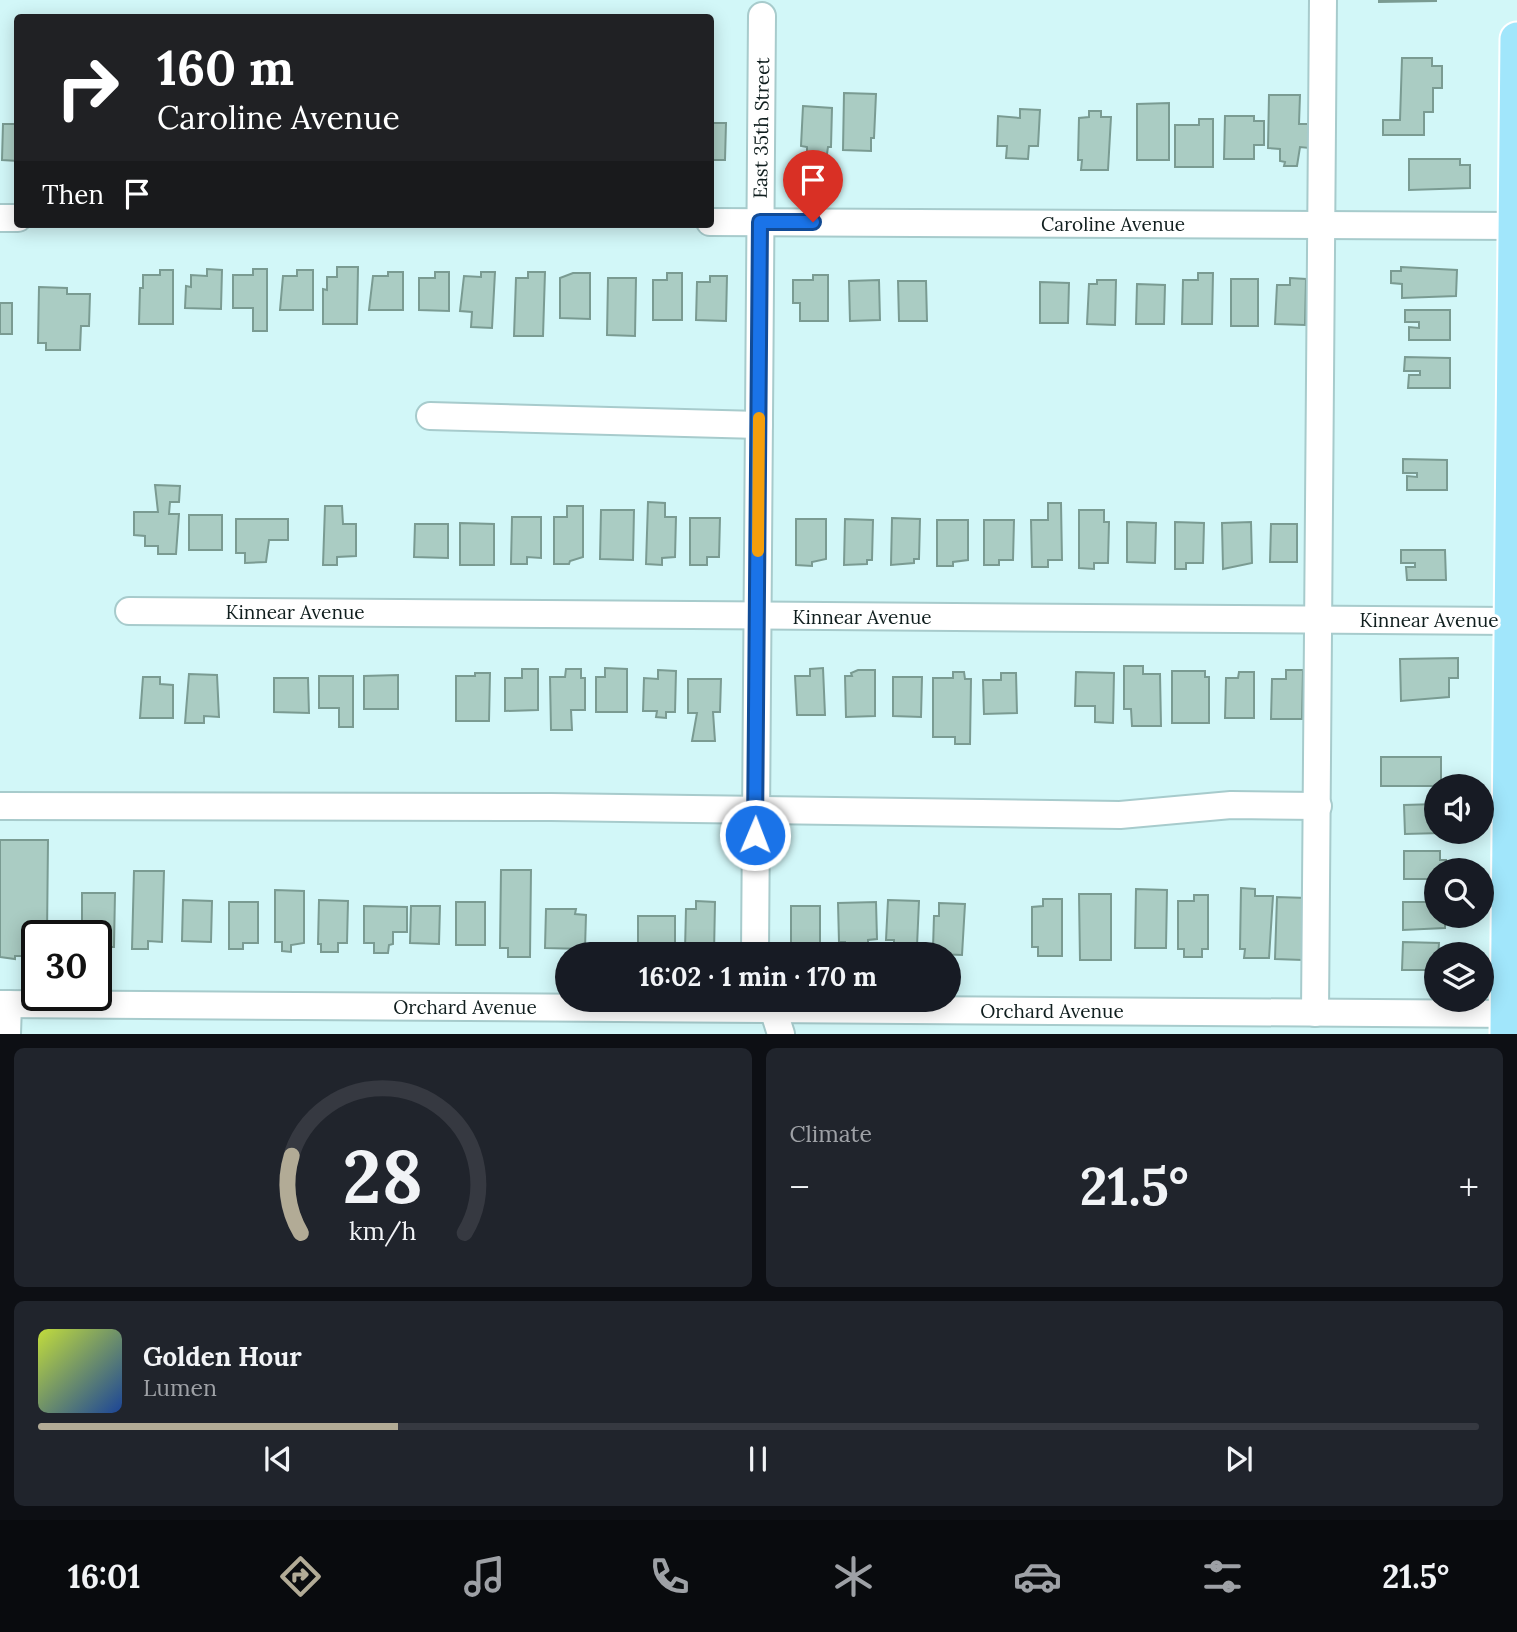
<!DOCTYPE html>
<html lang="en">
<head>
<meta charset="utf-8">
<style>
  :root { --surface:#171b24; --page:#20242c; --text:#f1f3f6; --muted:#9ea1a6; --line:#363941; --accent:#b2ab96 }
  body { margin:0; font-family:Lora,serif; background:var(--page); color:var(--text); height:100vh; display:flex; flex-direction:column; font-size:26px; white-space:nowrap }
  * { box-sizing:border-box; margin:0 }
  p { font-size:23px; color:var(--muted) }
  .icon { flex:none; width:38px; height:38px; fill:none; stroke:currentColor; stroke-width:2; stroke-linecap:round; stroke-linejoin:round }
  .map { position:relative; height:1034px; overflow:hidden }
  .drawer { display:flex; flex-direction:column; gap:14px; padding:14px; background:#0d0f14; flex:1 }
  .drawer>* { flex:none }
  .hud { position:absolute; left:14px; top:14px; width:700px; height:214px; border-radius:7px; box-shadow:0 4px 18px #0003; background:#202124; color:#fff; overflow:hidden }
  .fabs { position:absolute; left:1424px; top:774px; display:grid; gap:14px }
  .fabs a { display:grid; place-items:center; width:70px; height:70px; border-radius:50%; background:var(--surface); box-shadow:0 4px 18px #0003; font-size:35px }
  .speed { position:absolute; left:21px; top:920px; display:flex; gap:14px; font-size:35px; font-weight:700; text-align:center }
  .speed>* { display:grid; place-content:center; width:91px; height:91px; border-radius:50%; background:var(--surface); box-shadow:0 4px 18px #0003; line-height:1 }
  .speed .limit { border:4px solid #111; border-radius:10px; background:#fff; color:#111 }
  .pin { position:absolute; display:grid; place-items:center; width:60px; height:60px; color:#fff; margin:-72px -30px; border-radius:50% 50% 50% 0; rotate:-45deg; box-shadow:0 0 7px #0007 }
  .pin .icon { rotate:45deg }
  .me { position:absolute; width:77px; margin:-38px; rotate:1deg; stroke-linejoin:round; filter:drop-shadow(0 0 5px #0008) }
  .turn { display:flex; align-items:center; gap:24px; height:147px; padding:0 28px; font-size:32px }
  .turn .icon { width:91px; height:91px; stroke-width:2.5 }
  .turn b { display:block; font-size:49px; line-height:60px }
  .then { display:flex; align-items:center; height:66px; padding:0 28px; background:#0003; gap:14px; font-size:26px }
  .big { font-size:52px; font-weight:700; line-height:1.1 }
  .drawer .card { flex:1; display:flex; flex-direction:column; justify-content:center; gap:10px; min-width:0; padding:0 24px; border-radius:10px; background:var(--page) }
  .drawer .dial { align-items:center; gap:0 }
  .dial svg { height:182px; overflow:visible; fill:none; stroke:var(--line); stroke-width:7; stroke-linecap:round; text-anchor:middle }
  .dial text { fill:var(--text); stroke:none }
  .song { display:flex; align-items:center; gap:21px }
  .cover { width:84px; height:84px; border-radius:10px; background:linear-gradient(135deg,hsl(70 70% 55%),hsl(220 70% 35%)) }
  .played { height:7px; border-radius:4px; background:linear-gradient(90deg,var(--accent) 25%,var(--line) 25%) }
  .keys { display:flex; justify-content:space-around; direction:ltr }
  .heat { display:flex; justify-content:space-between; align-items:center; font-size:38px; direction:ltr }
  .drawer .tiles { flex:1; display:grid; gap:14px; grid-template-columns:1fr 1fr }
  .card:last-child { grid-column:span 2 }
  .trip { position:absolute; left:555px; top:942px; width:406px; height:70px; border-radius:35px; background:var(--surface); box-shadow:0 4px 18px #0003; font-weight:700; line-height:70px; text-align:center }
  .menu { display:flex; height:112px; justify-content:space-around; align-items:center; background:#090b0e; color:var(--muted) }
  .menu .icon { width:49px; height:49px }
  .menu .active { color:var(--accent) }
  .menu b { font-size:32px; color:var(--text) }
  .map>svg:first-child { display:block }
  .building { fill:#aaccc3; stroke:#7a9b92; stroke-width:2 }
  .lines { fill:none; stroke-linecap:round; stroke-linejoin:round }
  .minor-casing { stroke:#a7cbcc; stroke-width:30 }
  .major-casing { stroke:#fff; stroke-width:37 }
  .minor { stroke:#fff; stroke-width:26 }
  .major { stroke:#a1e6fb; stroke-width:33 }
  .route-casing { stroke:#114b97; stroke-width:18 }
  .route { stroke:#1a73e8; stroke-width:12 }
  .slow { stroke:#f59e0b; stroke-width:12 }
  .labels { text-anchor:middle; stroke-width:6; stroke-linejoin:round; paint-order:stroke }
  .street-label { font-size:19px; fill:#101e1e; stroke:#fff }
</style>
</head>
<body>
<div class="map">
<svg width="1517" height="1034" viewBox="0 0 1517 1034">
  <rect width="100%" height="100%" fill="#d2f7f8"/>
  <g class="building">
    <polygon points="1379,0 1436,0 1436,1 1379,2"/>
    <polygon points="1402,58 1432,58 1432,66 1442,66 1442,88 1433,88 1433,112 1424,112 1424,135 1383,135 1383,120 1400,120"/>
    <polygon points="844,93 876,94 874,138 871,138 871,151 843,150"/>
    <polygon points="1269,95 1300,95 1299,124 1310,124 1309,148 1300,147 1297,166 1284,166 1285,162 1280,161 1280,149 1268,148"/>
    <polygon points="1169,103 1169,160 1137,160 1137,104"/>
    <polygon points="803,106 832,108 831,147 828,147 827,154 807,153 807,147 801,146"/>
    <polygon points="1020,109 1040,110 1038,146 1029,146 1028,159 1006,158 1007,146 997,146 998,116 1020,118"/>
    <polygon points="1089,111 1101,111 1101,117 1111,117 1108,170 1081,170 1082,160 1078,160 1079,118 1089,117"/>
    <polygon points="1225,116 1254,116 1254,121 1264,121 1264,145 1254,145 1254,159 1224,159"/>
    <polygon points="1199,119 1213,119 1213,167 1175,167 1175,125 1199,125"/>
    <polygon points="710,123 726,123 725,160 710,160"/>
    <polygon points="3,124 18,124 18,161 2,160"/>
    <polygon points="1409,159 1460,159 1460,165 1470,165 1470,188 1409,190"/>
    <polygon points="337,267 358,267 357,324 323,324 323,289 327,290 327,277 337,277"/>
    <polygon points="1401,267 1457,270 1456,296 1402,298 1402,284 1391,283 1391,271 1401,271"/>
    <polygon points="207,269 222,270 221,309 185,308 186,286 191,287 191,275 207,276"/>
    <polygon points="253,269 267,269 267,331 253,331 253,308 233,308 233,275 253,275"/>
    <polygon points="160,270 173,270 173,324 139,324 140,288 143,288 143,275 160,275"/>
    <polygon points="297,270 313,270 313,310 280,310 283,276 297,276"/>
    <polygon points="388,272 403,272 403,310 369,310 373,276 388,276"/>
    <polygon points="435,272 449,272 449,311 419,310 419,278 435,278"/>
    <polygon points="481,272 495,272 492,328 471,327 472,312 460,311 464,276 481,277"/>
    <polygon points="528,272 545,272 543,336 514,336 516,278 528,278"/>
    <polygon points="573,273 590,273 590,319 560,318 560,278"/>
    <polygon points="667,273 682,273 682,320 653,320 653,280 667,280"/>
    <polygon points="1198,273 1213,273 1212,324 1182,324 1183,280 1198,280"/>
    <polygon points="813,275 828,275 828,321 800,321 800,303 793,303 793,280 813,280"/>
    <polygon points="710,276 727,276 726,321 696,320 697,282 710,282"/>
    <polygon points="608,278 636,278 635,336 607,335"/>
    <polygon points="1290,278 1306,279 1305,325 1275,324 1277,285 1290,285"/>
    <rect x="1231" y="279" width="27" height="47"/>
    <polygon points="879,280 880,320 850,321 849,281"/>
    <polygon points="1097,280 1116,280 1115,325 1087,324 1089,284 1097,284"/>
    <polygon points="898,281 926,281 927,321 899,321"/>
    <polygon points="1040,282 1069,283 1068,323 1040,323"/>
    <polygon points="1137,284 1165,285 1164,324 1136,324"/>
    <polygon points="39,287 67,288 67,294 90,294 89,326 81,326 80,350 46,350 46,343 38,343"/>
    <rect x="0" y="303" width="12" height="31"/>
    <polygon points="1405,310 1450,310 1450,340 1409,340 1409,327 1419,328 1419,322 1405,322"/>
    <polygon points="1405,357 1450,358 1450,388 1408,388 1409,375 1420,375 1420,371 1404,371"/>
    <polygon points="1403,459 1447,460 1447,490 1407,490 1407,476 1417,477 1417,473 1403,473"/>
    <polygon points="155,485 180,486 179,502 170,502 169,514 179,514 176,554 158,554 158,546 145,546 145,536 134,535 134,512 158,512"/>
    <polygon points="648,502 665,503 665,517 676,517 675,557 662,558 662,565 646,564"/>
    <polygon points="1048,503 1061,503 1062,560 1048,560 1048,567 1032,567 1031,520 1048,520"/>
    <polygon points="325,506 342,506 343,524 356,524 356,556 337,557 337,565 323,565"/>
    <polygon points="567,506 583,506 583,557 570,561 569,564 554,564 554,517 567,517"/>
    <polygon points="601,510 634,510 633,560 600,559"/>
    <polygon points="1079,510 1104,510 1104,522 1109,522 1108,563 1094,563 1094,569 1079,568"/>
    <rect x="189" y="515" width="33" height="35"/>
    <polygon points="512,517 541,517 541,558 527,557 527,564 511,564"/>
    <polygon points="690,518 720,518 719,557 707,557 707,565 690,565"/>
    <polygon points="892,518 920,519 919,559 914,559 914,563 891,565"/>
    <polygon points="236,519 288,519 288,540 269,540 266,562 245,563 245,553 236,553"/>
    <polygon points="796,519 826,519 826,559 812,562 812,566 796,565"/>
    <polygon points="845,519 873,520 872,560 867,560 867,564 844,565"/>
    <polygon points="937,520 968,520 968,560 953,562 953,566 937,566"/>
    <polygon points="984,520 1014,520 1013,560 999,560 999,565 984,565"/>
    <polygon points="1127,522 1156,523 1155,563 1127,562"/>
    <polygon points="1175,522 1204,523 1203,563 1186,563 1186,569 1175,569"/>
    <polygon points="1251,522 1252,563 1223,569 1222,523"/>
    <polygon points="460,523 494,524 494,565 460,565"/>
    <polygon points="415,524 448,524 448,558 414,557"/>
    <polygon points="1271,524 1297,524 1297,562 1270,562"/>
    <polygon points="1401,550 1445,550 1446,580 1407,580 1406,567 1415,567 1415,563 1401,563"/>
    <polygon points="1458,658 1458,678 1449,678 1449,697 1401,701 1400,659"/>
    <polygon points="1124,666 1143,666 1143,674 1160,674 1161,726 1132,726 1131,709 1124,709"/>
    <polygon points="605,668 627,669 627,712 596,712 596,677 605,677"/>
    <polygon points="823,668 825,715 797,715 795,676 810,676 810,669"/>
    <polygon points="522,669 538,669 538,710 505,711 505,678 522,678"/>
    <polygon points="566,669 581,669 581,678 585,678 585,710 571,710 572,730 551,730 550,677 565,677"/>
    <polygon points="658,670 676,671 675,712 666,712 666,718 656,717 657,711 643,711 644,678 658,679"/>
    <polygon points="858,670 875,670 875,716 846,717 845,676 852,676 851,673"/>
    <polygon points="1286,670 1303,670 1302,719 1271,719 1272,679 1286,679"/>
    <polygon points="1172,671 1205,671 1205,677 1209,677 1209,723 1172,723"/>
    <polygon points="953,672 964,672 965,679 971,679 970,744 955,744 955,737 933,737 933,678 953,678"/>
    <polygon points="1076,672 1114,673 1113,723 1095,722 1095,706 1075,706"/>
    <polygon points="1239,672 1254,672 1254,718 1225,718 1226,678 1238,678"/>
    <polygon points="475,673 490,673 489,721 456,721 456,676 475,676"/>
    <polygon points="1001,673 1016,673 1017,713 984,714 983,680 1001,680"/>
    <polygon points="189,674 217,675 219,717 204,716 204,723 185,723"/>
    <polygon points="398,675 398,709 364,709 364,676"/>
    <polygon points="319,676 353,676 353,727 339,727 339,708 319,708"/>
    <polygon points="143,677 160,677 160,684 173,685 173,718 140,718"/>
    <polygon points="893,677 922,677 921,717 893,716"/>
    <polygon points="274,678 308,678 309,713 274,712"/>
    <polygon points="688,679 721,679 720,712 713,712 715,741 692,741 697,713 688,713"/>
    <rect x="1381" y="757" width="60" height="29"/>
    <polygon points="1437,804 1437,831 1442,833 1405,834 1404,805"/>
    <polygon points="0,840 48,840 47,936 37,936 37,956 15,956 15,959 0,957"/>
    <polygon points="1404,851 1440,851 1440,860 1446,860 1446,870 1437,870 1437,879 1404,879"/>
    <polygon points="501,870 531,870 530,957 508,957 508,948 500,948"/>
    <polygon points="134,871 164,871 162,942 148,941 148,949 132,949"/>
    <polygon points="1241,888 1255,889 1255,896 1273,896 1269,958 1244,958 1245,949 1240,949"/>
    <polygon points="1136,889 1167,890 1166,948 1135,948"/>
    <polygon points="275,890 304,891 304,943 291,945 291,952 282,951 282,942 275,942"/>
    <polygon points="82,893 115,893 114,947 110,947 110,953 96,952 96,936 82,936"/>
    <polygon points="1079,894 1111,894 1111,960 1080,960"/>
    <polygon points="1194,895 1208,895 1208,949 1202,949 1202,957 1184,957 1184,949 1178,949 1178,901 1194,901"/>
    <polygon points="1277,897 1307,898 1303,960 1275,959"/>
    <polygon points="1043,899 1062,899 1062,956 1038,956 1038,947 1032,947 1032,907 1043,906"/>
    <polygon points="183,900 212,901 211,942 182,941"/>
    <polygon points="319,900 348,901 347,943 338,943 338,952 321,952 321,944 318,944"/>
    <polygon points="888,900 919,901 917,946 894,945 894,940 886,940"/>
    <polygon points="696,901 715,902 714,954 691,954 691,950 685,950 686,909 696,909"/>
    <polygon points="229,902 258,902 258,943 243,943 243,949 229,949"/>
    <rect x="456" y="902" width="29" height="43"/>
    <polygon points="876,902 877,939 868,940 868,947 845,948 845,942 839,942 838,903"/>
    <polygon points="1403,902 1437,902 1437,915 1445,915 1445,928 1403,930"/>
    <polygon points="939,903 965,904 962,955 938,954 938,948 933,948 934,916 939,916"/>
    <polygon points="364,906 407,907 407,932 393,932 393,944 389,945 388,953 374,953 374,943 364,943"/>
    <polygon points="411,906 440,906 439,944 410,943"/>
    <polygon points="791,906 820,906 820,946 808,947 808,954 791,954"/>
    <polygon points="546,909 576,909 575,914 586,915 585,949 545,948"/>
    <polygon points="638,916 675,916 675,950 666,950 666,954 646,954 646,950 638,949"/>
    <polygon points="1403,942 1439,943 1437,970 1402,970"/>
  </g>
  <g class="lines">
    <g class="minor-casing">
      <g id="minor">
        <polyline points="0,218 18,218"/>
        <polyline points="710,222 1515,226"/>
        <polyline points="430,416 759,425"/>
        <polyline points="129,611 1511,621"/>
        <polyline points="0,806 551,807 1120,815 1231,805 1318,806"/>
        <polyline points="755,954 762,16"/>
        <polyline points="0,1004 1517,1014"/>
        <polyline points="773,1009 781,1034"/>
        <polyline points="1315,1013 1323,0"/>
        <polyline points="7,1034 8,1004"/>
      </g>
    </g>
    <g class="major-casing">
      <polyline id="major" points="1507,1034 1517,39"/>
    </g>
    <use href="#minor" class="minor"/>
    <use href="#major" class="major"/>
  </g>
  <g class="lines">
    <g class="route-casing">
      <polyline id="route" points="755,835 760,222 813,222"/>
    </g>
    <use href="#route" class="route"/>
    <polyline class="slow" points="758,551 759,418"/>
  </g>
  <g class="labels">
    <g class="street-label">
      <text transform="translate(761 128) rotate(-89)" y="7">East 35th Street</text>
      <text x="1113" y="231">Caroline Avenue</text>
      <text x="295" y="619">Kinnear Avenue</text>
      <text x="862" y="624">Kinnear Avenue</text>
      <text x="1429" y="627">Kinnear Avenue</text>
      <text x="465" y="1014">Orchard Avenue</text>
      <text x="1052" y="1018">Orchard Avenue</text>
    </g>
  </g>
</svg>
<div class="fabs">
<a><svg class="icon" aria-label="sound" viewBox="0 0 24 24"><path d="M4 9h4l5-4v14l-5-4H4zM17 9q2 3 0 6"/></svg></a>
<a><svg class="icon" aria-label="search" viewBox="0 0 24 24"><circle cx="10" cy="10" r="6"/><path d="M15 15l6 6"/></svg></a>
<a><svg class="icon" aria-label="layers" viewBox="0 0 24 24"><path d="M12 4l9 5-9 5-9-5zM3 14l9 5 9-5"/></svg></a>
</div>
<div class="speed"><div class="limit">30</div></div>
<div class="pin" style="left:813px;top:222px;background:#d93025"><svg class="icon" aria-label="arrive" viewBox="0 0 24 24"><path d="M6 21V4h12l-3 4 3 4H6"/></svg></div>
<svg class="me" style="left:755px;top:835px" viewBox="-20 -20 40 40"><circle r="17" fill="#1a73e8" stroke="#fff" stroke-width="3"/><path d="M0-11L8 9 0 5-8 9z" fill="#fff"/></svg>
<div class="trip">16:02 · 1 min · 170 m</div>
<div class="hud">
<div class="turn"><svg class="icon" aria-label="right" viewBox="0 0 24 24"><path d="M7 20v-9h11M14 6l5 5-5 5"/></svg><div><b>160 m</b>Caroline Avenue</div></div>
<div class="then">Then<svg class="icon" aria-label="arrive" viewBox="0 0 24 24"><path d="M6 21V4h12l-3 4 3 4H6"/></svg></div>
</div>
</div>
<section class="drawer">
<div class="tiles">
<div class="card dial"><svg viewBox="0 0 100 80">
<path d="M14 69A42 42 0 1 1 86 69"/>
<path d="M14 69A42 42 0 0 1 10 35" stroke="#b2ab96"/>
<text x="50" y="56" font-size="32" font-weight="700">28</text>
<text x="50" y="72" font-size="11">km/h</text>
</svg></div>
<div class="card"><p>Climate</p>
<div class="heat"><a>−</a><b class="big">21.5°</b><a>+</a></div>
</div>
<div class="card">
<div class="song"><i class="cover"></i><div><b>Golden Hour</b><p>Lumen</p></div></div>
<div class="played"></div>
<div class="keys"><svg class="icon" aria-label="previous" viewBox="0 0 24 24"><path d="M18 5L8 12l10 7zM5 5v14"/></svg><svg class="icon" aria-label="pause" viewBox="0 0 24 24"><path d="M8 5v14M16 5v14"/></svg><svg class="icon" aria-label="next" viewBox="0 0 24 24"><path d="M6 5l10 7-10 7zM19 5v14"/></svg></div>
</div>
</div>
</section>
<nav class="menu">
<b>16:01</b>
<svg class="icon active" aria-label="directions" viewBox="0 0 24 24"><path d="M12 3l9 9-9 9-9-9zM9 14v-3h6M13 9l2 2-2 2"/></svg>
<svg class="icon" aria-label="music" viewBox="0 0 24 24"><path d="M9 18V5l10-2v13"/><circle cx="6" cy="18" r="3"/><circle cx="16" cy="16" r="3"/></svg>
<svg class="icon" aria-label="phone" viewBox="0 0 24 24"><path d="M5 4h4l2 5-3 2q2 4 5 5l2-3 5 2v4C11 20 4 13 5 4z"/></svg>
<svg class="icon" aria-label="climate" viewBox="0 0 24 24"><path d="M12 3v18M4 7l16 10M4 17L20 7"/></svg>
<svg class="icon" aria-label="car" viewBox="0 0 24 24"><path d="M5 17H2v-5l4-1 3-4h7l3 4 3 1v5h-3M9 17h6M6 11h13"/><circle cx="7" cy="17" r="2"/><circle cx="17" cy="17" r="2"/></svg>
<svg class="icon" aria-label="filters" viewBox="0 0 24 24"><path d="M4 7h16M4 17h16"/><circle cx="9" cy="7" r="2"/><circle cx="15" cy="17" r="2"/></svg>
<b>21.5°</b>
</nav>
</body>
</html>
